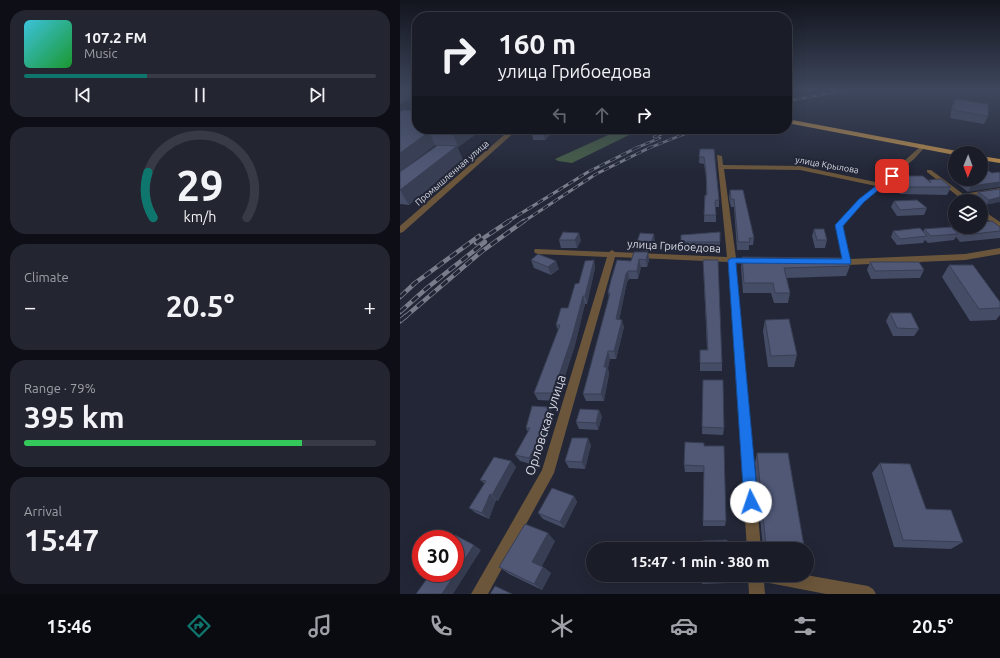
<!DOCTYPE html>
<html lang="en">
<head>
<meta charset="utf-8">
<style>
  :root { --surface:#1a1c28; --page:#232530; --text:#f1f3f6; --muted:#9fa1a8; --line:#383a45; --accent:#0f766e }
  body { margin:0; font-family:Ubuntu,sans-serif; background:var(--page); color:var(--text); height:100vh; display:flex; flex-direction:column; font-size:15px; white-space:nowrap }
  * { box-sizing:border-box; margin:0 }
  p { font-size:13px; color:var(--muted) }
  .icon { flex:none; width:22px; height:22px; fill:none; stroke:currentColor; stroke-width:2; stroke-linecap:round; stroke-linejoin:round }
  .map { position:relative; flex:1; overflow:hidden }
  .sheet { display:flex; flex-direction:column; gap:10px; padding:10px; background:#0e0f16; width:400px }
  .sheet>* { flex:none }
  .hud { position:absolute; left:12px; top:12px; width:380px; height:122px; border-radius:16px; box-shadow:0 4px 16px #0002,0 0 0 1px var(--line); background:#1a1c28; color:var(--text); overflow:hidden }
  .needle { width:26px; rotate:181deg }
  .buttons { position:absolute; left:548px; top:146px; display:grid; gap:8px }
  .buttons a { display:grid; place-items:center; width:40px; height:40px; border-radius:50%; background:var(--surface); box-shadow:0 4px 16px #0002,0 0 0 1px var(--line); font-size:20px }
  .speed { position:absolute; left:12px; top:530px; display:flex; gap:8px; font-size:20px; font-weight:700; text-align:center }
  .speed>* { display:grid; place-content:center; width:52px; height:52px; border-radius:50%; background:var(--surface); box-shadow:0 4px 16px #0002,0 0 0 1px var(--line); line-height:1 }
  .speed .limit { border:6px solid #d22; background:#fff; color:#111 }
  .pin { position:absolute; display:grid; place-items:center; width:34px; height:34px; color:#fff; margin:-17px; border-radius:8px; box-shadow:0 2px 6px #0006 }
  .me { position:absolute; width:44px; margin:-22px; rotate:356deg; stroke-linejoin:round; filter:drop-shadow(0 0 3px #0008) }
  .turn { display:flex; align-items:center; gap:14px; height:84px; padding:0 20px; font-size:18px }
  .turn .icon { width:52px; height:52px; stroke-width:2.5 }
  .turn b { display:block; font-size:28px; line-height:34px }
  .lanes { display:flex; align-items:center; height:38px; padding:0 20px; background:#0003; justify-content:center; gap:20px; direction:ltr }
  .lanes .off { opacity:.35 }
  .big { font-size:30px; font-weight:700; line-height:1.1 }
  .sheet .widget { flex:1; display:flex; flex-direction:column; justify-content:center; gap:6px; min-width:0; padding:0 14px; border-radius:16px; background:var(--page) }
  .sheet .dial { align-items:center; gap:0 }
  .dial svg { height:104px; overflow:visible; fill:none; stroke:var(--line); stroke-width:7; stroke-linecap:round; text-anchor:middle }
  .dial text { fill:var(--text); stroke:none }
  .song { display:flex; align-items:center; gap:12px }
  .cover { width:48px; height:48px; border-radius:6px; background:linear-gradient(135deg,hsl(190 70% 55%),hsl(130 70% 35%)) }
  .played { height:4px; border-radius:2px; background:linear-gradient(90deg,var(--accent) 35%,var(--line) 35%) }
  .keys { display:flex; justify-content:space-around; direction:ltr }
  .heat { display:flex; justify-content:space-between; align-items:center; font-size:22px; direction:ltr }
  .charge { height:6px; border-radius:3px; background:linear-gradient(90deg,#34c759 79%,var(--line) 0) }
  .trip { position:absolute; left:186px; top:542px; width:228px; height:40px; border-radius:20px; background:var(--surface); box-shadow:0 4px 16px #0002,0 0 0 1px var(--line); font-weight:700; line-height:40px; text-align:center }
  .tabs { display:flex; height:64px; justify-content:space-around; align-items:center; background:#0a0b10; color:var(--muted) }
  .tabs .icon { width:28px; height:28px }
  .tabs .selected { color:var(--accent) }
  .tabs b { font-size:18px; color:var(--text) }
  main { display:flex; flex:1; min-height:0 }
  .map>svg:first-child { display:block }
  .forest { fill:#465e45 }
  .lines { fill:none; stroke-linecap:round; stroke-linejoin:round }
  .minor { fill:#6b563b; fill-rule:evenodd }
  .tertiary { fill:#6b563b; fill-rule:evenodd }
  .trunk { fill:#bc8d4a; fill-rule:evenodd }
  .rail-far3-casing { stroke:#797c8a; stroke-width:2.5 }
  .rail-far2-casing { stroke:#797c8a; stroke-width:3 }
  .rail-far1-casing { stroke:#797c8a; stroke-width:4.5 }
  .rail-casing { stroke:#797c8a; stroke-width:5 }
  .rail-far3 { stroke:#222636; stroke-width:1.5; stroke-dasharray:5; stroke-linecap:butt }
  .rail-far2 { stroke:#222636; stroke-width:2; stroke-dasharray:6; stroke-linecap:butt }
  .rail-far1 { stroke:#222636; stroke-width:3; stroke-dasharray:8; stroke-linecap:butt }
  .rail { stroke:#222636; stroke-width:3.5; stroke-dasharray:10; stroke-linecap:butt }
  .wall { fill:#454c65 }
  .shaded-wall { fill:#383e53 }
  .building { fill:#505876; stroke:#383e53 }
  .route { fill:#1a73e8; stroke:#114b97 }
  .labels { text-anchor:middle; stroke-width:4; stroke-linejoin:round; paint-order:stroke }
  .far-street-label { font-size:9px; fill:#d7dae5; stroke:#222636 }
  .street-label { font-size:11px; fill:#d7dae5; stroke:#222636 }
  .near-street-label { font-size:13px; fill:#d7dae5; stroke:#222636 }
</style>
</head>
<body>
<main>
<section class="sheet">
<div class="widget">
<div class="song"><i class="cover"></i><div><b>107.2 FM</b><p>Music</p></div></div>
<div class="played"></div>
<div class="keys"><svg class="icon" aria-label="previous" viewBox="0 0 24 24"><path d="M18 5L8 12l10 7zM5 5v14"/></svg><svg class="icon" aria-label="pause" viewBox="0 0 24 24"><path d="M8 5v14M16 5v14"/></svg><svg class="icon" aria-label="next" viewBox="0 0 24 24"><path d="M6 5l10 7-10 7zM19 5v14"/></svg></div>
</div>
<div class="widget dial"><svg viewBox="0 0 100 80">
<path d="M14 69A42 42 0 1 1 86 69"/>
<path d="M14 69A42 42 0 0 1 10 34" stroke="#0f766e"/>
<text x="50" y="56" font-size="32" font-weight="700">29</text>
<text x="50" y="72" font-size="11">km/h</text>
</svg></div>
<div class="widget"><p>Climate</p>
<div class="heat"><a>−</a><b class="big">20.5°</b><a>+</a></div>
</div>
<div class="widget"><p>Range · 79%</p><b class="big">395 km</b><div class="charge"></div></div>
<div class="widget"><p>Arrival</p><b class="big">15:47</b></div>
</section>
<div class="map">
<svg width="600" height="594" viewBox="0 0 600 594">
  <rect width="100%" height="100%" fill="#222636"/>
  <polygon class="forest" points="218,129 247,130 233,133 172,163 158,161 155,159 217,131"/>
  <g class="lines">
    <g class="minor">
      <polygon points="523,144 526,146 514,159 464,202 443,225 450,259 565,254 600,248 600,254 565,260 447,265 433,264 432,262 433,260 442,259 435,225 460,200 476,186 400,170 324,169 336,258 353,258 357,261 353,264 336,263 361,549 347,549 328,262 215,257 154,473 88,594 71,594 142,470 207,257 138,254 135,253 134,251 135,249 209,252 212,250 215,252 327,257 317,155 322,156 323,165 400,166 480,183"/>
      <polygon points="527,170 531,170 563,194 600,188 600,192 567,197 571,201 564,201 527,172"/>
      <polygon points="581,209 600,222 600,228 581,215"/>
      <polygon points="348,575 406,575 468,586 473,589 476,594 426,594 364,582 365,594 349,594"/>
    </g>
    <polygon class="tertiary" points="111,129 118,129 3,232 0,233 0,226"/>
    <g class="trunk">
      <polygon points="9,90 17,90 17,92"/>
      <polygon points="387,119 557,151 561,153 555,153 555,155 387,123"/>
      <polygon points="581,156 600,159 600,163 581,160"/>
    </g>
    <g class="rail-far3-casing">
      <g id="rail-far3">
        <polyline points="387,101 447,90"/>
        <polyline points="254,137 275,129"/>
        <polyline points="236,148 260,138"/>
        <polyline points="249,148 297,129"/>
      </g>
    </g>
    <g class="rail-far2-casing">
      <g id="rail-far2">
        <polyline points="107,222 188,172 238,147"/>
        <polyline points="123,222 196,174 251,147"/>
      </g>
    </g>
    <g class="rail-far1-casing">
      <g id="rail-far1">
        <polyline points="76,243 109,221"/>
        <polyline points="0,297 15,283 79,236"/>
        <polyline points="0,312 27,288 85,242"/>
        <polyline points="5,317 81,252 124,221"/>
      </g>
    </g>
    <g class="rail-casing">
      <polyline id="rail" points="0,321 6,316"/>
    </g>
    <use href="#rail-far3" class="rail-far3"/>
    <use href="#rail-far2" class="rail-far2"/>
    <use href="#rail-far1" class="rail-far1"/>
    <use href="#rail" class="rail"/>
  </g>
  <g class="wall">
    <polygon points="555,99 588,116 584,124 550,118 552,106"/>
    <polygon points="17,129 83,129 58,147 57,147 63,160 9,205 0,204 0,172 37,146 35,145 0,172"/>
    <polygon points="156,129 145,140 133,140 132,133"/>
    <polygon points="300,149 314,149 319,200 319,207 316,207 316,222 304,222 305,195 306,195 306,178 304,164 299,163"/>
    <polygon points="495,176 529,180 551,187 547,195 500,194 492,184"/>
    <polygon points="555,176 555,179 581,179 568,192 553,180"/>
    <polygon points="600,189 586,205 581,201 575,197 578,192"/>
    <polygon points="330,190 354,238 353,245 349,245 349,250 337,250 334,207 331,207 329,198"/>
    <polygon points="494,201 527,208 524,215 497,216 491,207"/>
    <polygon points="581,222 600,227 600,238 560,242 556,237 554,240 528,243 525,240 523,243 497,245 491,237 493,231 523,232 524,229 554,230 556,227 581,227"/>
    <polygon points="414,229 427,240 425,248 415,248 412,236"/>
    <polygon points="281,235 320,242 320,248 281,248"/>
    <polygon points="159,240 181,240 177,248 161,248"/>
    <polygon points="255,241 252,251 238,250 237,242"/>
    <polygon points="248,252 249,260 247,267 241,267 238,279 229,279 227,282 219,319 224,327 216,359 210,359 208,368 209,374 204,401 186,401 183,394 209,297 208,293 231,261"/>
    <polygon points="342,257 450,266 446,276 387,278 390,293 388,303 374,303 371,293 343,293 341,267"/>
    <polygon points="131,260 159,269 151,275 134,268"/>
    <polygon points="194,260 195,268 187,304 185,304 175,345 157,401 138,400 134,393 158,330 156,325 168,308"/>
    <polygon points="303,260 322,363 322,371 300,371 300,350 307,350"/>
    <polygon points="470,262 524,270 520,278 471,279 467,270"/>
    <polygon points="549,265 600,302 600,315 596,320 570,321 542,277"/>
    <polygon points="490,313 519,329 514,336 493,336 486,321"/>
    <polygon points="365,320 397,355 394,367 368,367 363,331"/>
    <polygon points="303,380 324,428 323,435 302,434"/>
    <polygon points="149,407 153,415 144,445 134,465 120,461 115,455 128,432 126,428"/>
    <polygon points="199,410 202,417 198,430 179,429 176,422"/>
    <polygon points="191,445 185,469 169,468 165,461"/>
    <polygon points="304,446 326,521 325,526 303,526 304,472 285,472 284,465"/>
    <polygon points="357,453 404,546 402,549 363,549 355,463"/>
    <polygon points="111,461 116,467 98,501 96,500 89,519 76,513 69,508 85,484 80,480"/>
    <polygon points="480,463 526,509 563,542 551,549 494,547 472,473"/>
    <polygon points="174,496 177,502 164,528 143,519 138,513"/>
    <polygon points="155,541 142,566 151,573 142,590 109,574 99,567"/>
    <polygon points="302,575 329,579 328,583 302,584"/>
  </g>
  <g class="shaded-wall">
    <polygon points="4,90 13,90 15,95 0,104 0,92"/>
    <polygon points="60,129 83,129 58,147 53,134"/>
    <polygon points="148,129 156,129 145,140 144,134"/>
    <polygon points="29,132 35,145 0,172 0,153"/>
    <polygon points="57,146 63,160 9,205 0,190"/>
    <polygon points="600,182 600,187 568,192 571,186"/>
    <polygon points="600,197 600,202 586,205 589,200"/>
    <polygon points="179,233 181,240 177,248 175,240"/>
    <polygon points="254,234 255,241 252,251 251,243"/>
    <polygon points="248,252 249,260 247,267 246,260"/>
    <polygon points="239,259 241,267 238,279 237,271"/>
    <polygon points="194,260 195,268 187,304 185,296"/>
    <polygon points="156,261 159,269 151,275 148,267"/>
    <polygon points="228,271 229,279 227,282 218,327 216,319 226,274"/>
    <polygon points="183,296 185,304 175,345 157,401 153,393"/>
    <polygon points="222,320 224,327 216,359 214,351"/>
    <polygon points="208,351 210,359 208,368 209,374 204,401 201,394 204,367"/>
    <polygon points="149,407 153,415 144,445 134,465 129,458"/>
    <polygon points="199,410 202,417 198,430 196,423"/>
    <polygon points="188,438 191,445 185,469 182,462"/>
    <polygon points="111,461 116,467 98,501 92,495"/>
    <polygon points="90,494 96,500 89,519 82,513"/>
    <polygon points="174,496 177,502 164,528 160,522"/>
    <polygon points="148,533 155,541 140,569 132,562"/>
    <polygon points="74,545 81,550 53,594 42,594"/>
    <polygon points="143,567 151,573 142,590 134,584"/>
  </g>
  <g class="building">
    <polygon points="555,99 588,104 588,116 553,110"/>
    <polygon points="3,110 17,111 17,129 60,129 53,134 29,132 0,153 0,112"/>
    <polygon points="136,129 148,129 144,134 132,133"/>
    <polygon points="38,145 57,146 0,190 0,172"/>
    <polygon points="300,149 314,149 319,200 316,200 315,202 316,215 304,215 305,195 307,195 306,172 304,157 299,157"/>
    <polygon points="587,170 592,173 599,172 600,173 600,182 571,186 561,179 581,179 581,171"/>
    <polygon points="495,176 523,176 531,183 529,180 541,179 551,187 503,187"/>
    <polygon points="600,189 600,197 589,200 578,192"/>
    <polygon points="330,190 343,190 354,238 349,238 350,242 338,242 334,199 331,199"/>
    <polygon points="517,200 527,208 500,210 494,201"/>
    <polygon points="592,221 600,227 600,231 564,235 556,227 581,227 581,224 583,223 581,222"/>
    <polygon points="551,227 558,234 531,236 524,229"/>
    <polygon points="520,228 527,236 500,239 493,231"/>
    <polygon points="414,229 424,229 427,240 417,240"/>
    <polygon points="163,232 179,233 175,240 159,240"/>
    <polygon points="320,232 320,242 281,242 281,235"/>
    <polygon points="240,233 254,234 251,243 237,242"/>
    <polygon points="234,252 248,252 246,260 239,259 237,271 228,271 226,274 216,319 222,320 214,351 208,351 204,367 207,367 201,394 183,394 210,293 208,293 211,280 217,260 231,261"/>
    <polygon points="138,254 156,261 148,267 131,260"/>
    <polygon points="342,257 446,258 450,266 384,268 390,293 375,293 373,283 344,283"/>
    <polygon points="194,260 185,296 183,296 172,337 153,393 134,393 160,325 156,325 161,308 168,308 175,284 179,283 185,261"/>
    <polygon points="303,260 318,260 322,363 300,363 300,350 308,350"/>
    <polygon points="470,262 519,262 524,270 475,271"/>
    <polygon points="549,265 573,265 600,302 600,308 579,309"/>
    <polygon points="490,313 511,313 519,329 497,328"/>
    <polygon points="389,319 397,355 371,356 365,320"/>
    <polygon points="303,380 323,380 324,428 302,427"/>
    <polygon points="132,406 149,407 140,438 129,458 115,455 130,428 126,428"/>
    <polygon points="180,409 199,410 196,423 176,422"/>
    <polygon points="172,438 188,438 182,462 165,461"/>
    <polygon points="285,442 304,443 304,446 324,446 326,521 303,521 304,466 284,465"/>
    <polygon points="357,453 388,453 404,546 366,546"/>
    <polygon points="94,457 111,461 92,495 90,494 82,513 69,508 86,481 80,480"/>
    <polygon points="480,463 510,464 526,509 551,510 563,542 503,540"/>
    <polygon points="152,488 174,496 160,522 138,513"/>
    <polygon points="125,524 148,533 132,562 143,567 134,584 99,567"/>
    <polygon points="55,535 74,545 42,594 16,594 31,573 55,573 55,539 52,539"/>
    <polygon points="327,540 327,549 302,549 302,541"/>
    <polygon points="302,575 329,575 329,579 303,580"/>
    <polygon points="95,586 112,594 90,594"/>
  </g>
  <linearGradient id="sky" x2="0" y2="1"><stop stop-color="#13151e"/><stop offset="0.52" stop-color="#3e475d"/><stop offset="1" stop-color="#3e475d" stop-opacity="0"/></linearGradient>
  <rect width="600" height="173" fill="url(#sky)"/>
  <polygon class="route" points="490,175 495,176 464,202 443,226 451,262 450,264 336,263 358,502 356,507 351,509 346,507 344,502 328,260 332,258 442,259 435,225 459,199"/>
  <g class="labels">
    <g class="far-street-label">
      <text transform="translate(427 165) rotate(10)" y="3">улица Крылова</text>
      <text transform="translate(52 173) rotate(-41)" y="3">Промышленная улица</text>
    </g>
    <g class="street-label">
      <text transform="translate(274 246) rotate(3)" y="4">улица Грибоедова</text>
    </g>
    <g class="near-street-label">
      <text transform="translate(145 425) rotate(-72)" y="5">Орловская улица</text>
    </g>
  </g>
</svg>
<div class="buttons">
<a><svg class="needle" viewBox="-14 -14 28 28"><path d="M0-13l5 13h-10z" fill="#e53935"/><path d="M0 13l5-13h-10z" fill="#9fa1a8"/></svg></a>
<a><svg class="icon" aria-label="layers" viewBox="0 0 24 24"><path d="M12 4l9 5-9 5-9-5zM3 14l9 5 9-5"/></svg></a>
</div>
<div class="speed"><div class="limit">30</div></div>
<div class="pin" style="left:492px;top:176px;background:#d93025"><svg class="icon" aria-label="arrive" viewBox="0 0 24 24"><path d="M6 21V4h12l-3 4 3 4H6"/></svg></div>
<svg class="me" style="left:351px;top:502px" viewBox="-20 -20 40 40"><circle r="19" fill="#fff"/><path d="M0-13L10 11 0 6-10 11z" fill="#1a73e8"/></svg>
<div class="trip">15:47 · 1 min · 380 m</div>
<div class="hud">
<div class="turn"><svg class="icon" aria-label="right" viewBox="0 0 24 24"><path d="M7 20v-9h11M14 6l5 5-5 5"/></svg><div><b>160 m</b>улица Грибоедова</div></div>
<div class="lanes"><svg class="icon off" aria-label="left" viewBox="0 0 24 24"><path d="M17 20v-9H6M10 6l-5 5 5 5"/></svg><svg class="icon off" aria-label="ahead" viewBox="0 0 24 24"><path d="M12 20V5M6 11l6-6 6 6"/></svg><svg class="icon" aria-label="right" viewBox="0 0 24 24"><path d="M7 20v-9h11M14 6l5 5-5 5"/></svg></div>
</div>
</div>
</main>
<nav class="tabs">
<b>15:46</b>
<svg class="icon selected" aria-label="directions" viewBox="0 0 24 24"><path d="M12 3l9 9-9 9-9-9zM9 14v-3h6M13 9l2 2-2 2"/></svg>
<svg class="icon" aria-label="music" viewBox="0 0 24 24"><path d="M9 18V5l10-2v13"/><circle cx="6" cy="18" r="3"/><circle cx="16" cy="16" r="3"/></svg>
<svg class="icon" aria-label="phone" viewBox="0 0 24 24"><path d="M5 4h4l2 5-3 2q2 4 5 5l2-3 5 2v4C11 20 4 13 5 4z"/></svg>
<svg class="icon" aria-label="climate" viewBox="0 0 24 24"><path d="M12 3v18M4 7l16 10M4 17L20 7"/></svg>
<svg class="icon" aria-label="car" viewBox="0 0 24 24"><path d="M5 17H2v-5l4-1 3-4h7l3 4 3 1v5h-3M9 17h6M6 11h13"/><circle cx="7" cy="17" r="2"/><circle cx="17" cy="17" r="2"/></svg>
<svg class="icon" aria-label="filters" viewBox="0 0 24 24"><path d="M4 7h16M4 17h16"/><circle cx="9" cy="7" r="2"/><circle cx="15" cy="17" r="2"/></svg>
<b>20.5°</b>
</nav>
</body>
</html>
